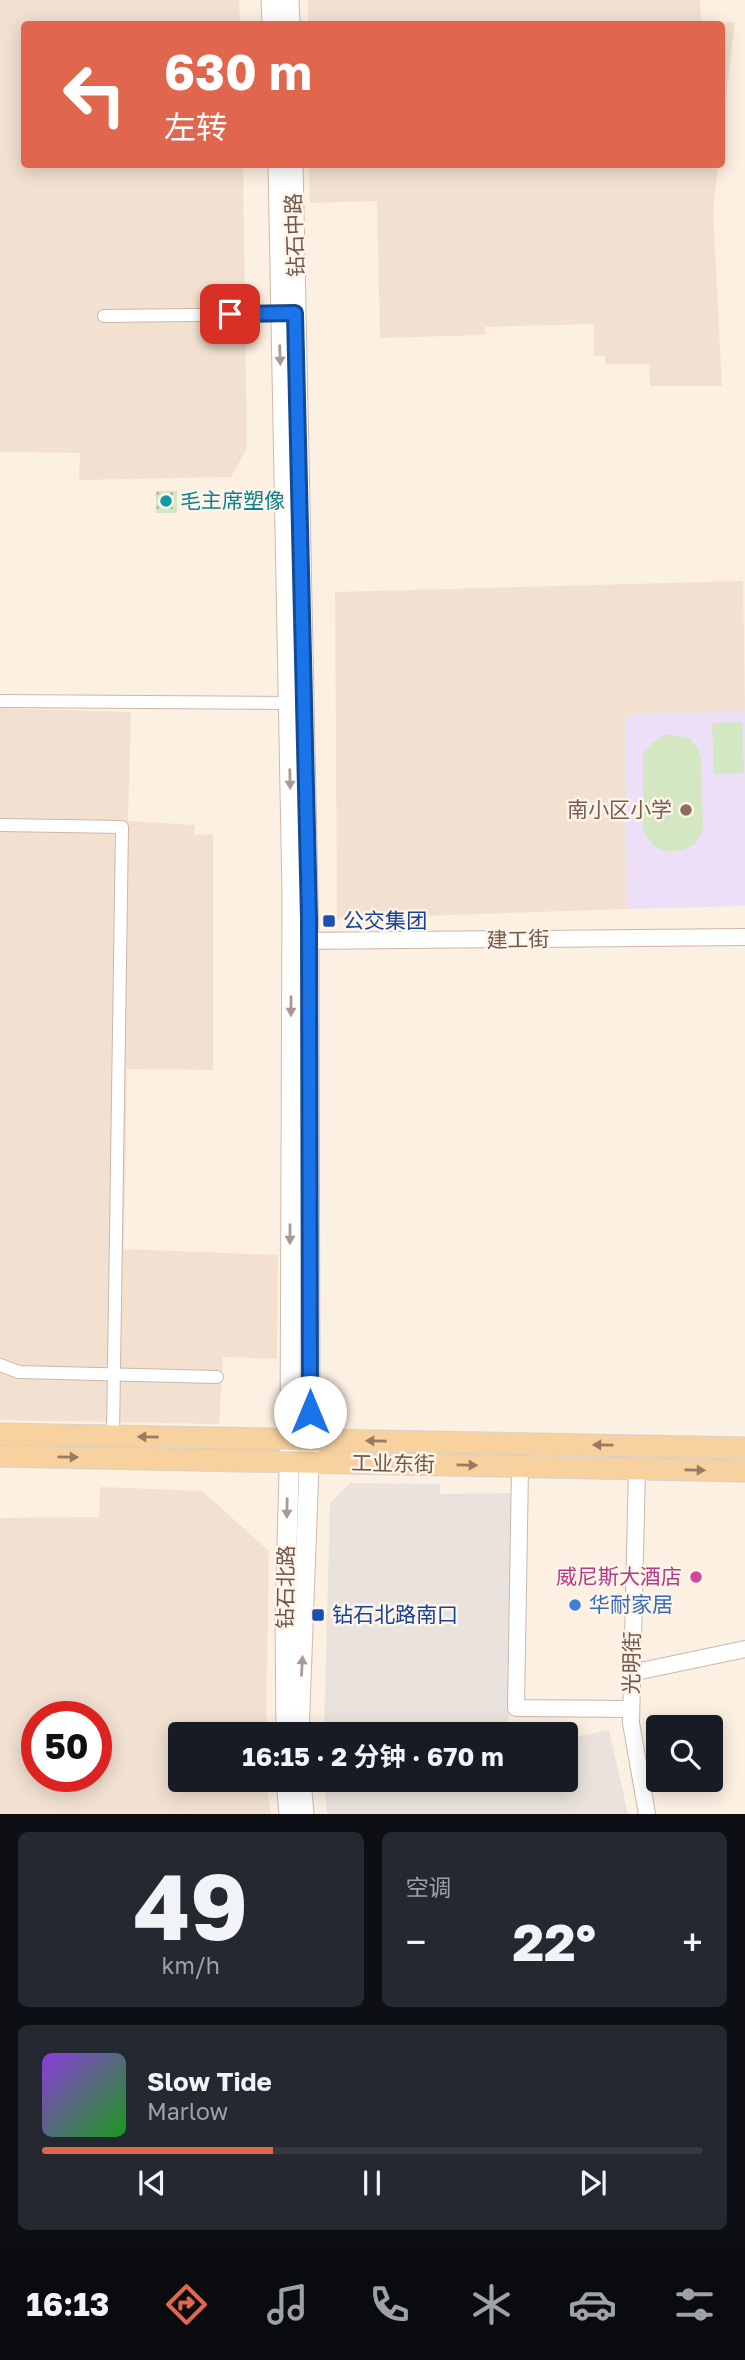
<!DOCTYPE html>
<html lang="zh">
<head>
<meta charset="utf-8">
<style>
  :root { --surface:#171b24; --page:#242831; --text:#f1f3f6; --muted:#9ea1a6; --line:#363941; --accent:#e0664d }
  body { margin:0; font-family:"Golos Text","Noto Sans SC",sans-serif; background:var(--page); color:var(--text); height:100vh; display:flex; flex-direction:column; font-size:26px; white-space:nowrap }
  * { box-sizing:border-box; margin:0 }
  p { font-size:23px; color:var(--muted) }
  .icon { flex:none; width:38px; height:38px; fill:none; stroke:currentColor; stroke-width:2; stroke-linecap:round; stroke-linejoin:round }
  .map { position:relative; height:1814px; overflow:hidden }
  .side { display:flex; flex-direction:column; gap:18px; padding:18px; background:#0d0f14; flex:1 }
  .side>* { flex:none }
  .banner { position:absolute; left:21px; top:21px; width:704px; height:147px; border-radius:7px; box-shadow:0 4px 18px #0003; background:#e0664d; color:#fff; overflow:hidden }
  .buttons { position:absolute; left:646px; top:1715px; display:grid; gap:14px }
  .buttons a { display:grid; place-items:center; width:77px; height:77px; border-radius:7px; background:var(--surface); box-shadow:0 4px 18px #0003; font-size:35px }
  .speed { position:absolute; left:21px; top:1701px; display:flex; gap:14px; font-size:35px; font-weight:700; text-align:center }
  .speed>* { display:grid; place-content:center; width:91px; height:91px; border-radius:50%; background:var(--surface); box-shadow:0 4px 18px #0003; line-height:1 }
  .speed .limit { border:10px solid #d22; background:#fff; color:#111 }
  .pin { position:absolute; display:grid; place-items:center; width:60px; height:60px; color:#fff; margin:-30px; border-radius:14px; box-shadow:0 4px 10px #0006 }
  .me { position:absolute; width:77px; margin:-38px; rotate:0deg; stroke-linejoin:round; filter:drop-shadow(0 0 5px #0008) }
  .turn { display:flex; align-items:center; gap:24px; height:147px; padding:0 28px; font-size:32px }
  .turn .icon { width:91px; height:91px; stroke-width:2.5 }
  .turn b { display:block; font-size:49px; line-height:60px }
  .big { font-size:52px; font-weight:700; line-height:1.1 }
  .side .card { flex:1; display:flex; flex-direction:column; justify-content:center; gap:10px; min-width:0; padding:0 24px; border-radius:10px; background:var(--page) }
  .side .dial { align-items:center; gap:0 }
  .dial b { font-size:91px; line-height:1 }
  .song { display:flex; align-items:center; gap:21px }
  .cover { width:84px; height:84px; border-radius:10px; background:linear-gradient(135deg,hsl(270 70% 55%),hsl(120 70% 35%)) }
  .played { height:7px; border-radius:4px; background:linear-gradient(90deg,var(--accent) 35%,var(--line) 35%) }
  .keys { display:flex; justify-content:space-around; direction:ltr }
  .heat { display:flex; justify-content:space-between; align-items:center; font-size:38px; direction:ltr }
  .side .tiles { flex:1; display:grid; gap:18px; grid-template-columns:1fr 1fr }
  .card:last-child { grid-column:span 2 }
  .trip { position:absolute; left:168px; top:1722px; width:410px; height:70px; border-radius:7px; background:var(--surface); box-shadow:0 4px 18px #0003; font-weight:700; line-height:70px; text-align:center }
  .tabs { display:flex; height:112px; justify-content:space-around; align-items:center; background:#090b0e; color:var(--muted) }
  .tabs .icon { width:49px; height:49px }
  .tabs .selected { color:var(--accent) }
  .tabs b { font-size:32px; color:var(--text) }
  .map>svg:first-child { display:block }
  .residential { fill:#f2e1d1; fill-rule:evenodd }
  .industrial { fill:#eae3dd }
  .education { fill:#eddff7 }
  .grass { fill:url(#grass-dots) }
  .park { fill:#d3e7c2 }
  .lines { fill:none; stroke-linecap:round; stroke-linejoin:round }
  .minor-casing { stroke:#cbb7aa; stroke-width:14 }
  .tertiary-casing { stroke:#cbb7aa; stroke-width:18 }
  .secondary-casing { stroke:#d0b9aa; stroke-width:21 }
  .primary-casing { stroke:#d7d0cc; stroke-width:23 }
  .minor { stroke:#fff; stroke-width:12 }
  .tertiary { stroke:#fff; stroke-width:16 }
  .secondary { stroke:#fff; stroke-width:19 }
  .primary { stroke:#f7d19e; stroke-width:21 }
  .oneway { fill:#aa9a92 }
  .oneway2 { fill:#997b63 }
  .route-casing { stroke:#114b97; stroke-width:18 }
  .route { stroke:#1a73e8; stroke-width:12 }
  .culture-dot { fill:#0f9aa8; stroke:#fef4e8; stroke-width:2.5 }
  .education-dot { fill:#8d6e63; stroke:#fef4e8; stroke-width:2.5 }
  .transit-dot { fill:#1a4fb4; stroke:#fef4e8; stroke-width:2.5 }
  .hotel-dot { fill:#d1479c; stroke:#fef4e8; stroke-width:2.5 }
  .shop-dot { fill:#3f7fe0; stroke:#fef4e8; stroke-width:2.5 }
  .labels { text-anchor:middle; stroke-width:5; stroke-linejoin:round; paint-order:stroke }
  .street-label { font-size:21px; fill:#71564a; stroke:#fef4e8 }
  .culture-label { font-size:21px; fill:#0d838f; stroke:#fef4e8; text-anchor:start }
  .education-label { font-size:21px; fill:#785e54; stroke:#fef4e8; text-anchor:end }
  .transit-label { font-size:21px; fill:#164399; stroke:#fef4e8; text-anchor:start }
  .hotel-label { font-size:21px; fill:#b23c85; stroke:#fef4e8; text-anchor:end }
  .shop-label { font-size:21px; fill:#366cbe; stroke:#fef4e8; text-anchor:start }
</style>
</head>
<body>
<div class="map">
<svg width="745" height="1814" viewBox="0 0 745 1814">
  <defs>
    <pattern id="grass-dots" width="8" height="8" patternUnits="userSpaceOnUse" patternTransform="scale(1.75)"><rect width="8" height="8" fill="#d3e7c2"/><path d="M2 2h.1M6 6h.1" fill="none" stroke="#b0bea0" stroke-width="1.8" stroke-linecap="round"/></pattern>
  </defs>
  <rect width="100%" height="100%" fill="#fbf0e2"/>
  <g class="residential">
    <polygon points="0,0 239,0 240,24 24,24 24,164 243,165 247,448 231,477 79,480 80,453 0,452"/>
    <polygon points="308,0 700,0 701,23 735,22 721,140 721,24 308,24"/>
    <polygon points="309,165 718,165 713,211 722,386 650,386 649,364 605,364 605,356 594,356 594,324 485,327 485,335 380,338 377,201 310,203"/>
    <polygon points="743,581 745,711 625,715 627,909 337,919 335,592"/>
    <polygon points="0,708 131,712 128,821 195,825 194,835 213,834 213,1070 127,1069 124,1249 278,1255 277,1359 223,1357 219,1424 0,1420"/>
    <path d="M 100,1487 L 202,1491 L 269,1551 L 266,1734 L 180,1734 L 180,1780 L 265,1780 L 271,1814 L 0,1814 L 0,1518 L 99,1517 ZM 37,1717 L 96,1717 L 96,1776 L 37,1776 Z"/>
  </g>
  <g class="industrial">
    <polygon points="350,1483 440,1484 440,1494 515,1493 508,1727 510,1734 324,1734 330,1503"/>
    <polygon points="609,1730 628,1814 327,1814 324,1780 565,1780 565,1739"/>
  </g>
  <polygon class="education" points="745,711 745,906 627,909 625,715"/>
  <rect class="grass" x="156" y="491" width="21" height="22"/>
  <g class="park">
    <polygon points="742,722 744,773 714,774 712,723"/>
    <path d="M 667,734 L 689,738 L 697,747 L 701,758 L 703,828 L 696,843 C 674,857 653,855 643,828 L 643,755 L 652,743 Z"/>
  </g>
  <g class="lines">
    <g class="minor-casing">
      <g id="minor">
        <polyline points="104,316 285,314"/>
        <polyline points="0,701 294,703"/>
        <polyline points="0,825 122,827 113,1436"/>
        <polyline points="0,1365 19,1372 217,1377"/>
      </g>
    </g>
    <g class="tertiary-casing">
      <g id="tertiary">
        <polyline points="299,941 745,937"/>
        <polyline points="520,1467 516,1708 631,1709"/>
        <polyline points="637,1469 631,1723 647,1814"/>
        <polyline points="631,1673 745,1649"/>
      </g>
    </g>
    <g class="secondary-casing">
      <g id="secondary">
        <polyline points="271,0 272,24"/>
        <polyline points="289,0 290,24"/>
        <polyline points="278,164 292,894 290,1439 285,1614 286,1734"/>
        <polyline points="293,164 309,941 310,1440 299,1734"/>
        <polyline points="286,1780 289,1814"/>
        <polyline points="301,1780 304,1814"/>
      </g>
    </g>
    <g class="primary-casing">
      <g id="primary">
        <polyline points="0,1434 745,1448"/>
        <polyline points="0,1456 745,1471"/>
      </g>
    </g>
    <use href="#minor" class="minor"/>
    <use href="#tertiary" class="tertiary"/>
    <use href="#secondary" class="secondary"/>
    <use href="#primary" class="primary"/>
  </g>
  <defs><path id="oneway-solid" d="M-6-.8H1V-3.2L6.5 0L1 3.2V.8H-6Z" transform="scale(1.75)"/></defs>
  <g class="oneway">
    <use href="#oneway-solid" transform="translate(280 355) rotate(88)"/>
    <use href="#oneway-solid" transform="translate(290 779) rotate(89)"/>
    <use href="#oneway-solid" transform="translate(291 1006) rotate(90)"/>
    <use href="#oneway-solid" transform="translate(290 1234) rotate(90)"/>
    <use href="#oneway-solid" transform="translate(287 1508) rotate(91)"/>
    <use href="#oneway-solid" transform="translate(302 1666) rotate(-87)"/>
  </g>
  <g class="oneway2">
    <use href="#oneway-solid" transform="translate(148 1437) rotate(-179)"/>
    <use href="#oneway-solid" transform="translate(376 1441) rotate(-179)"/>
    <use href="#oneway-solid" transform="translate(603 1445) rotate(-179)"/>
    <use href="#oneway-solid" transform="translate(68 1457) rotate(1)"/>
    <use href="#oneway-solid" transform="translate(467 1465) rotate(1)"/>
    <use href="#oneway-solid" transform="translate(695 1470) rotate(1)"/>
  </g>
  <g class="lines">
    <g class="route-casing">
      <polyline id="route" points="230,314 295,313 309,918 310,1412"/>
    </g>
    <use href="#route" class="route"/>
  </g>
  <circle class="culture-dot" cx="166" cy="501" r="7"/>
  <circle class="education-dot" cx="686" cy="810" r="7"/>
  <g class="transit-dot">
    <rect x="322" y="914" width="14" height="14" rx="3.5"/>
    <rect x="311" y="1608" width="14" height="14" rx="3.5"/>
  </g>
  <circle class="hotel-dot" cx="696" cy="1577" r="7"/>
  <circle class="shop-dot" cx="575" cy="1605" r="7"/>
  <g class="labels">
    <g class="street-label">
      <text transform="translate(295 235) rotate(-92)" y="7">钻石中路</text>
      <text transform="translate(518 940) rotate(-1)" y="7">建工街</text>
      <text transform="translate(393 1464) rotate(1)" y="7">工业东街</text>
      <text transform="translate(286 1587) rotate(-89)" y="7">钻石北路</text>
      <text transform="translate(632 1663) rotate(-89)" y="7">光明街</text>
    </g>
    <g class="culture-label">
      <text x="180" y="508">毛主席塑像</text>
    </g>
    <g class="education-label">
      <text x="672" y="817">南小区小学</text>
    </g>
    <g class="transit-label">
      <text x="343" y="928">公交集团</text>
      <text x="332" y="1622">钻石北路南口</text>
    </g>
    <g class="hotel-label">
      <text x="682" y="1584">威尼斯大酒店</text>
    </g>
    <g class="shop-label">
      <text x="589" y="1612">华耐家居</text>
    </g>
  </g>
</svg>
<div class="buttons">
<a><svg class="icon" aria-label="search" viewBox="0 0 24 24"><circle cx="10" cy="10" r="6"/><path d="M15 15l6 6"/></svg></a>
</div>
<div class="speed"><div class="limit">50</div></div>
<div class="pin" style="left:230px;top:314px;background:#d93025"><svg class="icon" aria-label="arrive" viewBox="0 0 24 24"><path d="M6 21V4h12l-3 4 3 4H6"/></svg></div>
<svg class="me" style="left:310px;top:1412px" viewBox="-20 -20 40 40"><circle r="19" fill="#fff"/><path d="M0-13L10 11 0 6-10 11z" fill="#1a73e8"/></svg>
<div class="trip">16:15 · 2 分钟 · 670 m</div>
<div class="banner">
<div class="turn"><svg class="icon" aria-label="left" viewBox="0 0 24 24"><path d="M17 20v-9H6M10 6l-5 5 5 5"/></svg><div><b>630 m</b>左转</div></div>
</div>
</div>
<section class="side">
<div class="tiles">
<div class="card dial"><b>49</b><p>km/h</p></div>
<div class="card"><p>空调</p>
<div class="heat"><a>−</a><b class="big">22°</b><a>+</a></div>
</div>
<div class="card">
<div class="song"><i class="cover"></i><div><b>Slow Tide</b><p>Marlow</p></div></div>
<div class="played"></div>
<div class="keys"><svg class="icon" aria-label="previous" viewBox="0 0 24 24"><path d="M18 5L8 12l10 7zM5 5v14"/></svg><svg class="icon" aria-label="pause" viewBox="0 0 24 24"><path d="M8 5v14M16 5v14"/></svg><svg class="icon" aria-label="next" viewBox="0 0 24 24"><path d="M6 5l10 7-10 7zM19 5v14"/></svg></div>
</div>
</div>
</section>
<nav class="tabs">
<b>16:13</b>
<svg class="icon selected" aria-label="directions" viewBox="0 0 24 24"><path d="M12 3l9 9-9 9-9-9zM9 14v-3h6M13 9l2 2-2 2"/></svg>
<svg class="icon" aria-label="music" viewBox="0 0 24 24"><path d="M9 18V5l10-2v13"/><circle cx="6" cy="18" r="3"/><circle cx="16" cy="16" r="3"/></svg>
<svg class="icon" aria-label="phone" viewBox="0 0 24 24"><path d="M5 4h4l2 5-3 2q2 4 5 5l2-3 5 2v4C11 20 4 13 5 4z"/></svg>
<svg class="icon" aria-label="climate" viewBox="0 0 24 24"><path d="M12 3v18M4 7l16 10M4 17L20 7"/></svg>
<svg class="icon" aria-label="car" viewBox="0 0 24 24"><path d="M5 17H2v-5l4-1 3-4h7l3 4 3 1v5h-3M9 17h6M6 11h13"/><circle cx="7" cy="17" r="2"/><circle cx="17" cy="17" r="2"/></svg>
<svg class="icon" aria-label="filters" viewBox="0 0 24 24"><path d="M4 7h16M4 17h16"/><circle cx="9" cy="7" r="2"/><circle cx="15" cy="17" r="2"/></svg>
</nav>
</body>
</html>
